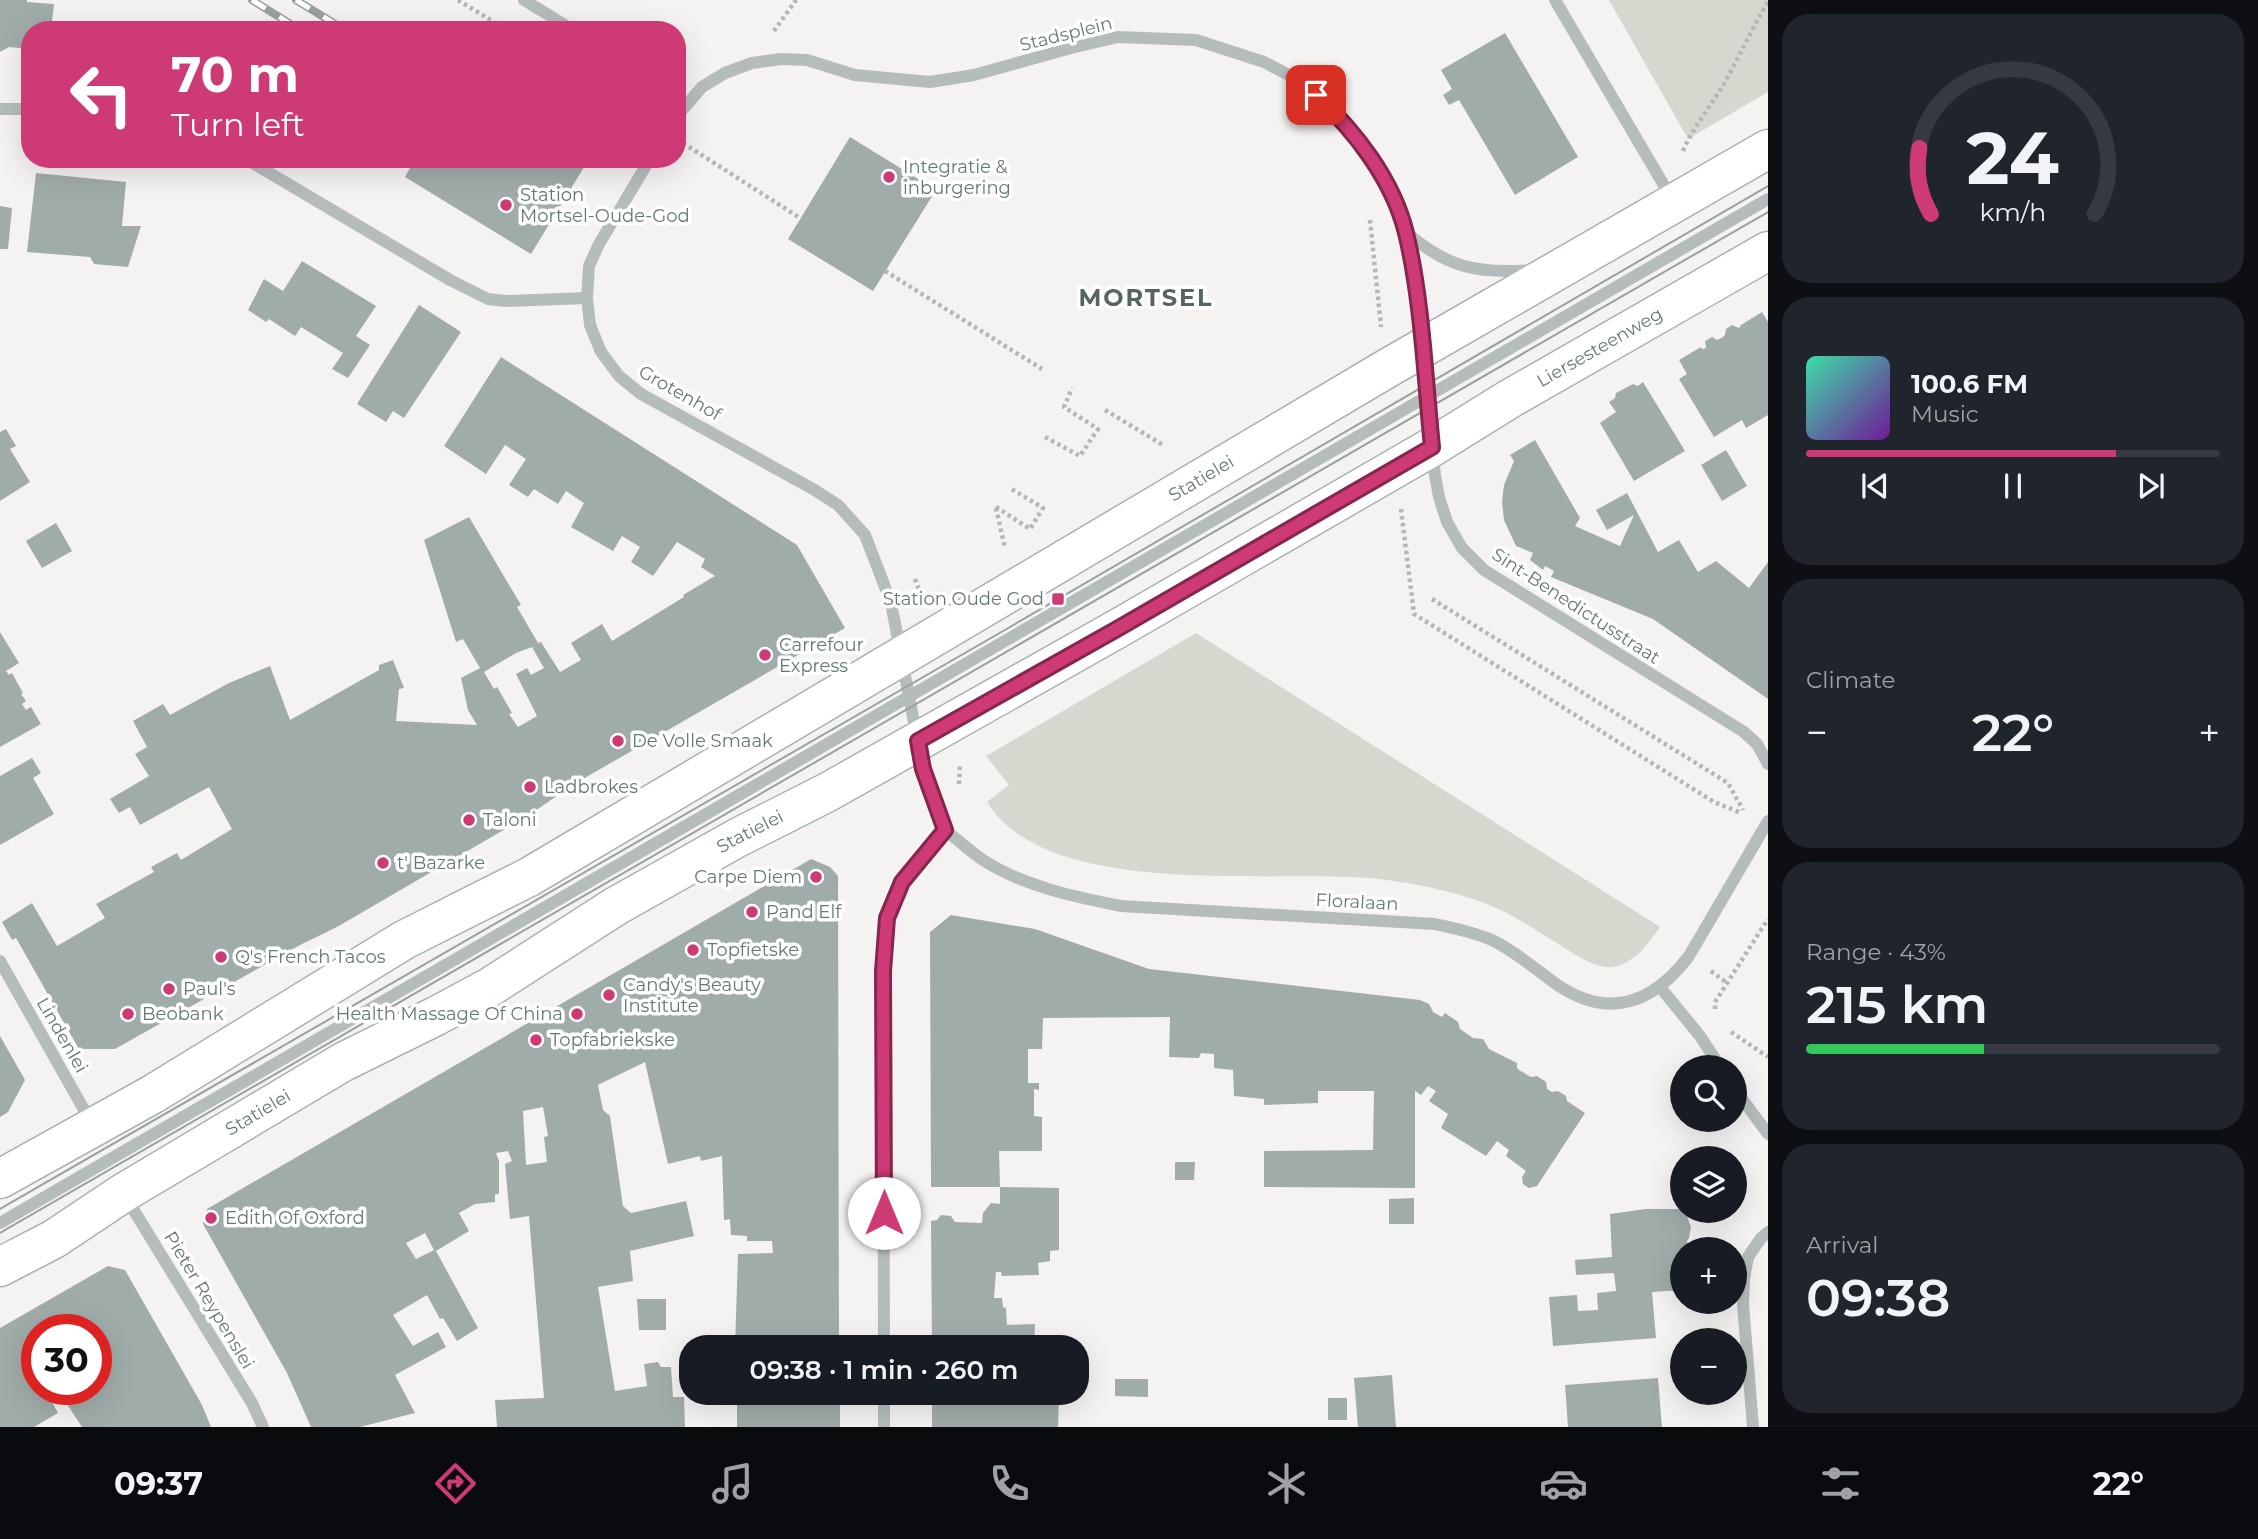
<!DOCTYPE html>
<html lang="en">
<head>
<meta charset="utf-8">
<style>
  :root { --surface:#171b24; --page:#20242c; --text:#f1f3f6; --muted:#9ea1a6; --line:#363941; --accent:#cd3a75 }
  body { margin:0; font-family:Montserrat,sans-serif; background:var(--page); color:var(--text); height:100vh; display:flex; flex-direction:column; font-size:26px; white-space:nowrap }
  * { box-sizing:border-box; margin:0 }
  p { font-size:23px; color:var(--muted) }
  .icon { flex:none; width:38px; height:38px; fill:none; stroke:currentColor; stroke-width:2; stroke-linecap:round; stroke-linejoin:round }
  .map { position:relative; flex:1; overflow:hidden }
  .sheet { display:flex; flex-direction:column; gap:14px; padding:14px; background:#0d0f14; width:490px }
  .sheet>* { flex:none }
  .banner { position:absolute; left:21px; top:21px; width:665px; height:147px; border-radius:28px; box-shadow:0 7px 28px #0002; background:#cd3a75; color:#fff; overflow:hidden }
  .buttons { position:absolute; left:1670px; top:1055px; display:grid; gap:14px }
  .buttons a { display:grid; place-items:center; width:77px; height:77px; border-radius:50%; background:var(--surface); box-shadow:0 7px 28px #0002; font-size:35px }
  .speed { position:absolute; left:21px; top:1314px; display:flex; gap:14px; font-size:35px; font-weight:700; text-align:center }
  .speed>* { display:grid; place-content:center; width:91px; height:91px; border-radius:50%; background:var(--surface); box-shadow:0 7px 28px #0002; line-height:1 }
  .speed .limit { border:10px solid #d22; background:#fff; color:#111 }
  .pin { position:absolute; display:grid; place-items:center; width:60px; height:60px; color:#fff; margin:-30px; border-radius:14px; box-shadow:0 4px 10px #0006 }
  .me { position:absolute; width:77px; margin:-38px; rotate:0deg; stroke-linejoin:round; filter:drop-shadow(0 0 5px #0008) }
  .turn { display:flex; align-items:center; gap:24px; height:147px; padding:0 35px; font-size:32px }
  .turn .icon { width:91px; height:91px; stroke-width:2.5 }
  .turn b { display:block; font-size:49px; line-height:60px }
  .big { font-size:52px; font-weight:600; line-height:1.1 }
  .sheet .tile { flex:1; display:flex; flex-direction:column; justify-content:center; gap:10px; min-width:0; padding:0 24px; border-radius:28px; background:var(--page) }
  .sheet .dial { align-items:center; gap:0 }
  .dial svg { height:182px; overflow:visible; fill:none; stroke:var(--line); stroke-width:7; stroke-linecap:round; text-anchor:middle }
  .dial text { fill:var(--text); stroke:none }
  .song { display:flex; align-items:center; gap:21px }
  .cover { width:84px; height:84px; border-radius:10px; background:linear-gradient(135deg,hsl(160 70% 55%),hsl(280 70% 35%)) }
  .played { height:7px; border-radius:4px; background:linear-gradient(90deg,var(--accent) 75%,var(--line) 75%) }
  .keys { display:flex; justify-content:space-around; direction:ltr }
  .heat { display:flex; justify-content:space-between; align-items:center; font-size:38px; direction:ltr }
  .charge { height:10px; border-radius:5px; background:linear-gradient(90deg,#34c759 43%,var(--line) 0) }
  .trip { position:absolute; left:679px; top:1335px; width:410px; height:70px; border-radius:28px; background:var(--surface); box-shadow:0 7px 28px #0002; font-weight:600; line-height:70px; text-align:center }
  .dock { display:flex; height:112px; justify-content:space-around; align-items:center; background:#090b0e; color:var(--muted) }
  .dock .icon { width:49px; height:49px }
  .dock .active { color:var(--accent) }
  .dock b { font-size:32px; color:var(--text) }
  main { display:flex; flex:1; min-height:0 }
  .map>svg:first-child { display:block }
  .green { fill:#d7d7d0 }
  .building { fill:#a0acaa; fill-rule:evenodd }
  .lines { fill:none; stroke-linecap:round; stroke-linejoin:round }
  .major-casing { stroke:#aab2b1; stroke-width:41 }
  .path { stroke:#b2b8b7; stroke-width:4.5; stroke-dasharray:3.5 3.5; stroke-linecap:butt }
  .minor { stroke:#b5bdbc; stroke-width:12 }
  .major { stroke:#fff; stroke-width:38 }
  .tram { stroke:#97a2a0; stroke-width:2 }
  .rail-casing { stroke:#97a2a0; stroke-width:8 }
  .rail { stroke:#fff; stroke-width:5; stroke-dasharray:16; stroke-linecap:butt }
  .route-casing { stroke:#85264c; stroke-width:18 }
  .route { stroke:#cd3a75; stroke-width:12 }
  .poi-dot { fill:#cd3a75; stroke:#fff; stroke-width:2.5 }
  .labels { text-anchor:middle; stroke-width:7; stroke-linejoin:round; paint-order:stroke }
  .street-label { font-size:18px; fill:#647a76; stroke:#fff }
  .poi-label { font-size:18px; fill:#647a76; stroke:#fff; text-anchor:start }
  .district-label { font-size:24px; font-weight:bold; letter-spacing:2px; fill:#556562; stroke:#fff }
</style>
</head>
<body>
<main>
<div class="map">
<svg width="1768" height="1427" viewBox="0 0 1768 1427">
  <rect width="100%" height="100%" fill="#f5f3f2"/>
  <g class="green">
    <polygon points="1609,0 1768,0 1768,92 1688,139"/>
    <path d="M 1196,633 L 1660,927 C 1648,944 1635,963 1613,967 C 1595,969 1575,954 1560,945 C 1539,933 1519,918 1496,908 C 1463,893 1415,883 1378,879 C 1276,868 1049,902 987,802 L 1009,785 L 986,756 Z"/>
  </g>
  <g class="building">
    <polygon points="0,0 27,0 27,2 54,4 51,30 30,30 30,49 9,47 0,52"/>
    <polygon points="1505,33 1578,157 1515,195 1459,100 1449,105 1443,95 1452,89 1441,70"/>
    <polygon points="850,137 936,190 873,291 788,239"/>
    <polygon points="415,159 589,159 531,254 405,177"/>
    <polygon points="36,173 126,182 122,226 141,226 128,267 94,264 90,257 27,252"/>
    <polygon points="0,206 12,208 8,249 0,249"/>
    <polygon points="302,261 376,306 356,336 370,345 348,378 332,369 343,353 301,327 295,336 269,319 266,322 248,310 264,279 283,291"/>
    <polygon points="419,305 461,332 404,418 393,411 386,422 357,404"/>
    <polygon points="1762,312 1768,322 1768,415 1746,428 1742,420 1714,437 1679,379 1687,374 1679,360 1701,347 1702,349 1706,348 1705,341 1712,337 1717,340 1723,337 1725,335 1726,329 1732,325 1739,328 1741,325"/>
    <path d="M 501,357 L 797,545 L 845,628 L 576,783 L 526,817 L 337,927 L 300,945 L 115,1049 L 79,1049 L 16,938 L 12,940 L 2,922 L 32,903 L 57,946 L 105,918 L 96,904 L 154,872 L 151,867 L 177,853 L 181,860 L 232,829 L 209,787 L 140,825 L 130,807 L 119,813 L 110,799 L 149,776 L 135,754 L 147,747 L 133,721 L 163,704 L 170,715 L 229,683 L 270,666 L 290,720 L 379,670 L 379,665 L 393,660 L 404,688 L 399,689 L 396,721 L 477,725 L 468,710 L 461,678 L 480,668 L 463,639 L 456,642 L 424,540 L 469,517 L 521,605 L 517,607 L 538,643 L 541,642 L 560,672 L 581,660 L 571,643 L 602,624 L 612,641 L 684,597 L 683,595 L 715,576 L 701,567 L 705,559 L 677,542 L 653,576 L 631,562 L 640,547 L 622,536 L 613,551 L 571,527 L 584,503 L 566,491 L 558,504 L 534,489 L 528,497 L 509,485 L 526,459 L 505,445 L 486,474 L 444,446 ZM 532,647 L 544,668 L 531,675 L 527,668 L 516,674 L 537,716 L 518,727 L 509,714 L 512,713 L 497,687 L 494,689 L 484,672 L 516,653 Z"/>
    <polygon points="1643,382 1685,451 1634,481 1600,423 1616,412 1609,402 1615,398 1616,393 1633,384 1638,386"/>
    <polygon points="6,429 16,446 10,449 30,482 0,501 0,432"/>
    <polygon points="1535,440 1580,518 1575,526 1620,546 1634,515 1607,530 1596,510 1627,493 1658,552 1679,540 1698,572 1716,561 1749,588 1768,562 1768,699 1653,619 1551,577 1554,571 1545,566 1543,570 1530,560 1533,553 1516,546 1504,520 1502,502 1504,485 1514,461 1510,455"/>
    <polygon points="1726,450 1747,486 1722,501 1701,465"/>
    <polygon points="56,523 72,551 42,568 26,541"/>
    <polygon points="0,632 19,663 6,671 9,675 12,673 23,693 21,694 26,701 22,704 26,710 31,707 41,724 0,747"/>
    <polygon points="32,758 41,773 33,778 54,814 0,845 0,776"/>
    <path d="M 811,859 L 830,867 L 838,876 L 839,1348 L 735,1348 L 738,1254 L 773,1253 L 772,1241 L 747,1241 L 747,1236 L 731,1235 L 730,1219 L 724,1220 L 722,1156 L 701,1161 L 700,1156 L 668,1164 L 645,1062 L 598,1085 L 603,1110 L 610,1116 L 623,1206 L 631,1213 L 686,1201 L 694,1236 L 630,1251 L 633,1281 L 598,1287 L 615,1391 L 647,1386 L 644,1364 L 658,1362 L 661,1367 L 671,1367 L 673,1397 L 684,1397 L 685,1427 L 497,1427 L 495,1400 L 544,1398 L 529,1216 L 510,1219 L 505,1164 L 512,1161 L 508,1151 L 496,1153 L 499,1161 L 499,1194 L 495,1194 L 495,1202 L 475,1204 L 459,1213 L 469,1231 L 436,1251 L 478,1328 L 457,1341 L 443,1318 L 440,1319 L 427,1295 L 393,1315 L 413,1346 L 438,1332 L 446,1347 L 395,1375 L 415,1413 L 360,1427 L 311,1427 L 287,1373 L 203,1224 L 207,1209 ZM 543,1107 L 548,1136 L 544,1137 L 547,1162 L 526,1165 L 523,1111 ZM 425,1233 L 434,1250 L 416,1259 L 406,1243 Z"/>
    <polygon points="951,915 1035,929 1149,969 1420,1000 1429,1004 1433,1012 1442,1017 1445,1013 1458,1022 1460,1029 1473,1038 1483,1039 1489,1049 1517,1063 1517,1068 1519,1070 1531,1077 1537,1076 1546,1082 1547,1089 1552,1092 1558,1091 1566,1096 1567,1101 1585,1113 1537,1186 1529,1188 1523,1184 1522,1177 1526,1171 1506,1156 1509,1150 1497,1141 1486,1156 1441,1128 1448,1114 1429,1101 1436,1091 1428,1086 1421,1095 1415,1091 1415,1188 1264,1187 1264,1151 1373,1150 1374,1091 1318,1091 1318,1103 1264,1105 1264,1099 1234,1096 1233,1070 1214,1068 1214,1054 1201,1053 1199,1058 1169,1057 1170,1017 1043,1018 1042,1049 1028,1049 1028,1083 1039,1083 1039,1090 1034,1089 1034,1116 1042,1117 1042,1151 999,1151 1000,1187 931,1187 930,932"/>
    <polygon points="0,1036 25,1080 8,1112 0,1117"/>
    <polygon points="1175,1162 1195,1162 1194,1180 1175,1180"/>
    <polygon points="1000,1187 1059,1188 1059,1250 1050,1251 1050,1261 1038,1263 1039,1275 1002,1276 1001,1272 996,1272 994,1298 1002,1298 1003,1307 1006,1308 1007,1325 1035,1324 1034,1348 932,1348 931,1221 937,1220 941,1215 951,1216 955,1222 982,1223 983,1213 991,1203 1000,1204"/>
    <polygon points="1414,1198 1414,1224 1389,1224 1389,1199"/>
    <polygon points="1646,1209 1682,1209 1682,1211 1685,1211 1691,1227 1689,1238 1687,1240 1688,1249 1682,1250 1682,1290 1652,1292 1656,1338 1553,1346 1549,1297 1577,1295 1578,1311 1598,1310 1597,1293 1616,1291 1614,1273 1576,1275 1575,1260 1612,1257 1610,1214"/>
    <polygon points="108,1266 125,1270 202,1405 211,1427 82,1427 67,1404 87,1393 85,1390 96,1390 96,1330 37,1330 37,1390 74,1390 52,1402 58,1413 34,1427 0,1427 0,1328"/>
    <polygon points="637,1299 666,1299 666,1330 639,1330"/>
    <polygon points="1392,1375 1396,1427 1358,1427 1354,1378"/>
    <polygon points="1658,1378 1662,1427 1568,1427 1565,1385"/>
    <polygon points="1115,1379 1148,1379 1148,1397 1115,1396"/>
    <rect x="737" y="1393" width="103" height="34"/>
    <polygon points="932,1393 1039,1393 1038,1398 1059,1398 1058,1427 932,1427"/>
    <rect x="1328" y="1398" width="19" height="22"/>
  </g>
  <g class="lines">
    <g class="major-casing">
      <g id="major">
        <path id="s1" d="M 0,1179 L 153,1094 L 404,940 L 529,877 L 1386,369 L 1768,149"/>
        <path id="s2" d="M 0,1267 L 54,1239 L 123,1193 L 343,1062 L 436,1016 L 490,987 L 616,906 L 737,838 L 828,792 L 1117,629 L 1432,447 L 1511,398 L 1768,251"/>
      </g>
    </g>
    <g class="path">
      <polyline points="458,0 507,30"/>
      <polyline points="774,31 796,0"/>
      <polyline points="683,143 800,218"/>
      <path d="M 1683,151 C 1694,125 1713,104 1726,80 C 1741,54 1752,28 1768,2"/>
      <polyline points="1370,220 1381,327"/>
      <polyline points="885,271 1042,369"/>
      <polyline points="1105,410 1163,445"/>
      <polyline points="1045,437 1080,456 1098,429 1064,407 1072,388"/>
      <polyline points="996,507 1030,529 1043,508 1010,488"/>
      <polyline points="996,508 1005,548"/>
      <polyline points="1401,509 1414,614 1714,802 1741,813"/>
      <polyline points="915,579 922,597"/>
      <polyline points="1432,599 1728,783 1743,810"/>
      <polyline points="959,784 960,765"/>
      <polyline points="1711,971 1727,983"/>
      <polyline points="1715,1009 1715,1002 1768,919"/>
      <polyline points="1731,1032 1768,1057"/>
    </g>
    <g class="minor">
      <polyline points="524,0 573,30"/>
      <polyline points="1555,0 1672,199"/>
      <polyline points="0,109 30,109"/>
      <polyline points="677,116 702,87 725,73 752,63 781,59 807,60 855,75 930,82 974,75 1071,48 1118,37 1196,40 1264,62 1304,83 1352,131 1392,196 1406,232 1418,305 1435,475 1439,497 1447,522 1462,548 1484,570 1744,732 1757,744 1768,764"/>
      <polyline points="246,159 450,280 488,299 505,301 587,298"/>
      <polyline points="650,159 599,244 589,266 587,298 590,325 601,352 619,376 641,394 813,489 838,505 865,535 877,566 891,603 923,769 945,830"/>
      <path d="M 1406,232 C 1447,268 1478,274 1532,270"/>
      <path d="M 945,830 C 958,840 970,851 983,860 C 1023,886 1075,897 1121,906 L 1435,924 C 1454,928 1474,932 1492,940 C 1517,952 1537,971 1559,986 C 1611,1020 1654,1002 1689,956 L 1768,821"/>
      <polyline points="0,961 91,1122"/>
      <polyline points="1660,987 1700,1036 1721,1068"/>
      <polyline points="1734,1088 1768,1134"/>
      <polyline points="125,1196 252,1403 263,1427"/>
      <polyline points="0,1223 1768,199"/>
      <polyline points="884,1348 883,971 887,918 902,882 945,830"/>
      <polyline points="884,1393 884,1427"/>
      <polyline points="1753,1427 1743,1304 1744,1279 1748,1257 1761,1238 1768,1232"/>
    </g>
    <use href="#major" class="major"/>
    <g class="tram">
      <polyline points="0,1209 991,638 1768,186"/>
      <polyline points="0,1233 1768,212"/>
    </g>
    <g class="rail-casing">
      <g id="rail">
        <polyline points="252,0 300,30"/>
        <polyline points="296,0 345,30"/>
      </g>
    </g>
    <use href="#rail" class="rail"/>
  </g>
  <g class="lines">
    <g class="route-casing">
      <path id="route" d="M 884,1213 L 883,971 L 887,918 L 902,882 L 945,830 L 923,769 L 918,741 L 1117,629 L 1432,447 C 1425,378 1422,299 1406,233 C 1393,180 1355,131 1316,95"/>
    </g>
    <use href="#route" class="route"/>
  </g>
  <g class="poi-dot">
    <circle cx="889" cy="177" r="7"/>
    <circle cx="506" cy="205" r="7"/>
    <rect x="1051" y="592" width="14" height="14" rx="3.5"/>
    <circle cx="765" cy="655" r="7"/>
    <circle cx="618" cy="741" r="7"/>
    <circle cx="530" cy="787" r="7"/>
    <circle cx="469" cy="820" r="7"/>
    <circle cx="383" cy="863" r="7"/>
    <circle cx="816" cy="877" r="7"/>
    <circle cx="752" cy="912" r="7"/>
    <circle cx="693" cy="950" r="7"/>
    <circle cx="221" cy="957" r="7"/>
    <circle cx="169" cy="989" r="7"/>
    <circle cx="609" cy="995" r="7"/>
    <circle cx="128" cy="1014" r="7"/>
    <circle cx="577" cy="1014" r="7"/>
    <circle cx="536" cy="1040" r="7"/>
    <circle cx="211" cy="1218" r="7"/>
  </g>
  <g class="labels">
    <g class="street-label">
      <text transform="translate(1066 34) rotate(-14)" y="6">Stadsplein</text>
      <text dy="6" stroke="none"><textPath href="#s2" startOffset="1846">Liersesteenweg</textPath></text>
      <text transform="translate(680 393) rotate(30)" y="6">Grotenhof</text>
      <text dy="6" stroke="none"><textPath href="#s1" startOffset="1391">Statielei</textPath></text>
      <text transform="translate(1576 606) rotate(33)" y="6">Sint-Benedictusstraat</text>
      <text dy="6" stroke="none"><textPath href="#s2" startOffset="868">Statielei</textPath></text>
      <text transform="translate(1357 902) rotate(3)" y="6">Floralaan</text>
      <text transform="translate(62 1035) rotate(60)" y="6">Lindenlei</text>
      <text dy="6" stroke="none"><textPath href="#s2" startOffset="301">Statielei</textPath></text>
      <text transform="translate(209 1300) rotate(59)" y="6">Pieter Reypenslei</text>
    </g>
    <g class="poi-label">
      <text x="903" y="173">Integratie &amp;<tspan x="903" dy="21">inburgering</tspan></text>
      <text x="520" y="201">Station<tspan x="520" dy="21">Mortsel-Oude-God</tspan></text>
      <text x="1044" y="605" text-anchor="end">Station Oude God</text>
      <text x="779" y="651">Carrefour<tspan x="779" dy="21">Express</tspan></text>
      <text x="632" y="747">De Volle Smaak</text>
      <text x="544" y="793">Ladbrokes</text>
      <text x="483" y="826">Taloni</text>
      <text x="397" y="869">t' Bazarke</text>
      <text x="802" y="883" text-anchor="end">Carpe Diem</text>
      <text x="766" y="918">Pand Elf</text>
      <text x="707" y="956">Topfietske</text>
      <text x="235" y="963">Q's French Tacos</text>
      <text x="623" y="991">Candy's Beauty<tspan x="623" dy="21">Institute</tspan></text>
      <text x="183" y="995">Paul's</text>
      <text x="142" y="1020">Beobank</text>
      <text x="563" y="1020" text-anchor="end">Health Massage Of China</text>
      <text x="550" y="1046">Topfabriekske</text>
      <text x="225" y="1224">Edith Of Oxford</text>
    </g>
    <g class="district-label">
      <text x="1146" y="306">MORTSEL</text>
    </g>
  </g>
</svg>
<div class="buttons">
<a><svg class="icon" aria-label="search" viewBox="0 0 24 24"><circle cx="10" cy="10" r="6"/><path d="M15 15l6 6"/></svg></a>
<a><svg class="icon" aria-label="layers" viewBox="0 0 24 24"><path d="M12 4l9 5-9 5-9-5zM3 14l9 5 9-5"/></svg></a>
<a>+</a>
<a>−</a>
</div>
<div class="speed"><div class="limit">30</div></div>
<div class="pin" style="left:1316px;top:95px;background:#d93025"><svg class="icon" aria-label="arrive" viewBox="0 0 24 24"><path d="M6 21V4h12l-3 4 3 4H6"/></svg></div>
<svg class="me" style="left:884px;top:1213px" viewBox="-20 -20 40 40"><circle r="19" fill="#fff"/><path d="M0-13L10 11 0 6-10 11z" fill="#cd3a75"/></svg>
<div class="trip">09:38 · 1 min · 260 m</div>
<div class="banner">
<div class="turn"><svg class="icon" aria-label="left" viewBox="0 0 24 24"><path d="M17 20v-9H6M10 6l-5 5 5 5"/></svg><div><b>70 m</b>Turn left</div></div>
</div>
</div>
<section class="sheet">
<div class="tile dial"><svg viewBox="0 0 100 80">
<path d="M14 69A42 42 0 1 1 86 69"/>
<path d="M14 69A42 42 0 0 1 9 40" stroke="#cd3a75"/>
<text x="50" y="56" font-size="32" font-weight="700">24</text>
<text x="50" y="72" font-size="11">km/h</text>
</svg></div>
<div class="tile">
<div class="song"><i class="cover"></i><div><b>100.6 FM</b><p>Music</p></div></div>
<div class="played"></div>
<div class="keys"><svg class="icon" aria-label="previous" viewBox="0 0 24 24"><path d="M18 5L8 12l10 7zM5 5v14"/></svg><svg class="icon" aria-label="pause" viewBox="0 0 24 24"><path d="M8 5v14M16 5v14"/></svg><svg class="icon" aria-label="next" viewBox="0 0 24 24"><path d="M6 5l10 7-10 7zM19 5v14"/></svg></div>
</div>
<div class="tile"><p>Climate</p>
<div class="heat"><a>−</a><b class="big">22°</b><a>+</a></div>
</div>
<div class="tile"><p>Range · 43%</p><b class="big">215 km</b><div class="charge"></div></div>
<div class="tile"><p>Arrival</p><b class="big">09:38</b></div>
</section>
</main>
<nav class="dock">
<b>09:37</b>
<svg class="icon active" aria-label="directions" viewBox="0 0 24 24"><path d="M12 3l9 9-9 9-9-9zM9 14v-3h6M13 9l2 2-2 2"/></svg>
<svg class="icon" aria-label="music" viewBox="0 0 24 24"><path d="M9 18V5l10-2v13"/><circle cx="6" cy="18" r="3"/><circle cx="16" cy="16" r="3"/></svg>
<svg class="icon" aria-label="phone" viewBox="0 0 24 24"><path d="M5 4h4l2 5-3 2q2 4 5 5l2-3 5 2v4C11 20 4 13 5 4z"/></svg>
<svg class="icon" aria-label="climate" viewBox="0 0 24 24"><path d="M12 3v18M4 7l16 10M4 17L20 7"/></svg>
<svg class="icon" aria-label="car" viewBox="0 0 24 24"><path d="M5 17H2v-5l4-1 3-4h7l3 4 3 1v5h-3M9 17h6M6 11h13"/><circle cx="7" cy="17" r="2"/><circle cx="17" cy="17" r="2"/></svg>
<svg class="icon" aria-label="filters" viewBox="0 0 24 24"><path d="M4 7h16M4 17h16"/><circle cx="9" cy="7" r="2"/><circle cx="15" cy="17" r="2"/></svg>
<b>22°</b>
</nav>
</body>
</html>
